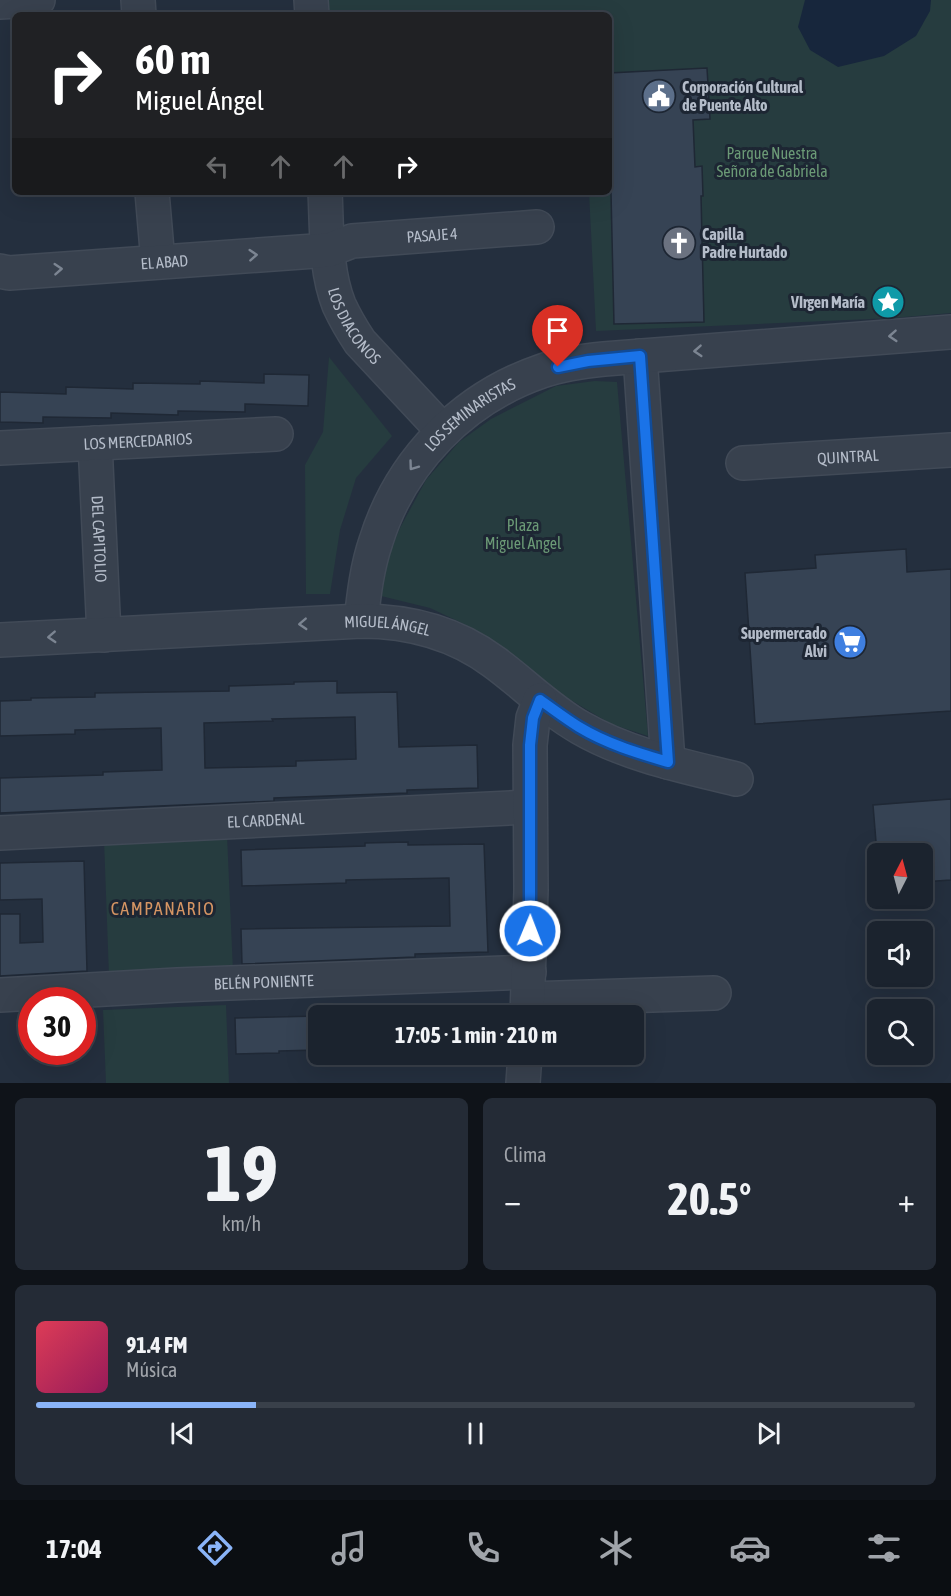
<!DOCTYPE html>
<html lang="es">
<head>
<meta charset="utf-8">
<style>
  :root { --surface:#1b232e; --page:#242b36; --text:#f1f3f6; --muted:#a0a4aa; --line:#39404a; --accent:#8ab4f8 }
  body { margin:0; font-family:"Asap Condensed",sans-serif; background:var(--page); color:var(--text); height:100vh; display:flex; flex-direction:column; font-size:22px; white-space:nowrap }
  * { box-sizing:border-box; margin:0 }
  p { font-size:20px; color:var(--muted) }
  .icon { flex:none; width:33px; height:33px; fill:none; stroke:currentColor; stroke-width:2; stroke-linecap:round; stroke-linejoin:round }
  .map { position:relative; height:1083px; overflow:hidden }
  .drawer { display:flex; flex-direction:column; gap:15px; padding:15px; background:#0f1319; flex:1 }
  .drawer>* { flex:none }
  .guide { position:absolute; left:12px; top:12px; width:600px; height:183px; border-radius:9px; box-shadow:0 6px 24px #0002,0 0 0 2px var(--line); background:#202124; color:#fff; overflow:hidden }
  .needle { width:39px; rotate:6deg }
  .fabs { position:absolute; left:867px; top:843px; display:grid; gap:12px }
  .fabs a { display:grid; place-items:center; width:66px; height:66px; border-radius:9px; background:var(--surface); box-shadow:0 6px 24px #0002,0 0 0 2px var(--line); font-size:30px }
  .speed { position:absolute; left:18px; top:987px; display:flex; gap:12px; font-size:30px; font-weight:700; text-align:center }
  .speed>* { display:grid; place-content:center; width:78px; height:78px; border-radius:50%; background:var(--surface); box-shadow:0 6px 24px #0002,0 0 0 2px var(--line); line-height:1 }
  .speed .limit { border:9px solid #d22; background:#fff; color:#111 }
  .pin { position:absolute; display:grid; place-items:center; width:51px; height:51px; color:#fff; margin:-62px -26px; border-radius:50% 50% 50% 0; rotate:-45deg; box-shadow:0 0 6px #0007 }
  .pin .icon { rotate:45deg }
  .me { position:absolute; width:66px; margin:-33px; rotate:1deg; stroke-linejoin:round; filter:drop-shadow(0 0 4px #0008) }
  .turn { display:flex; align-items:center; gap:21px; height:126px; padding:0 24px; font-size:27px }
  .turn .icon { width:78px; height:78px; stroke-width:2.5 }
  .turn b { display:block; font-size:42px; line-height:51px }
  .lanes { display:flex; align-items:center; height:57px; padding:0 24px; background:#0003; justify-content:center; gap:30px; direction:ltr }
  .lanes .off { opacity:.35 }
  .big { font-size:45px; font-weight:700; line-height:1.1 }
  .drawer .widget { flex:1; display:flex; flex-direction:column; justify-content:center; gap:9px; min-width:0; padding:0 21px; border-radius:9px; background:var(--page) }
  .drawer .dial { align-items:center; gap:0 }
  .dial b { font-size:78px; line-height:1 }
  .song { display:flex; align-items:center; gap:18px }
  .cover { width:72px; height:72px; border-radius:9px; background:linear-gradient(135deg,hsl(350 70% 55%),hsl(330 70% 35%)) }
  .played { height:6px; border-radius:3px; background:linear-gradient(90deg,var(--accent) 25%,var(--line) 25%) }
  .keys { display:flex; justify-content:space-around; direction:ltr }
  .heat { display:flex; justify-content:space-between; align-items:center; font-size:33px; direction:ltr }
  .drawer .tiles { flex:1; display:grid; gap:15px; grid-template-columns:1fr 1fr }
  .widget:last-child { grid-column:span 2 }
  .trip { position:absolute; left:308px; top:1005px; width:336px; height:60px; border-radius:9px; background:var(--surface); box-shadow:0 6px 24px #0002,0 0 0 2px var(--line); font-weight:700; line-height:60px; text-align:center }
  .menu { display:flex; height:96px; justify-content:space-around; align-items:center; background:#0b0e12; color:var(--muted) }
  .menu .icon { width:42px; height:42px }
  .menu .active { color:var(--accent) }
  .menu b { font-size:27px; color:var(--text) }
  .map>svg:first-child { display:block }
  .green { fill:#263c3f }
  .water { fill:#17263c }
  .building { fill:#364354; stroke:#1f2835; stroke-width:1.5; fill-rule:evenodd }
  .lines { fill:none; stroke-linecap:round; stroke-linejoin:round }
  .minor-casing { stroke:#414a57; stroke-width:36 }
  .minor { stroke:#38414e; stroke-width:33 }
  .oneway { stroke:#7c8592 }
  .route-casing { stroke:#114b97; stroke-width:15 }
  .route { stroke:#1a73e8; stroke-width:10 }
  .labels { text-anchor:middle; stroke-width:6; stroke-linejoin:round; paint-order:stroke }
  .poi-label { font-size:16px; font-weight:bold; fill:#b4bcc9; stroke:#1d2633; text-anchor:start }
  .park-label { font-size:16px; fill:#6b9a76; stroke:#1d2633 }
  .street-label { font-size:16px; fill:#b4bcc9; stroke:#1d2633 }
  .neighbourhood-label { font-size:18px; letter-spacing:1.5px; fill:#d59563; stroke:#1d2633 }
</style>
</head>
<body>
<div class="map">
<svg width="951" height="1083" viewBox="0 0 951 1083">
  <rect width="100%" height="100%" fill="#242f3e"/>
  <g class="green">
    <polygon points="328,0 951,0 951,313 893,318 596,331 589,192 609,192 609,15 329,15"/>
    <polygon points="329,357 392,436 356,478 340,530 330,594 306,594 305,465 323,432"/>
    <polygon points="595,381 617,382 648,736 611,724 564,696 504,650 462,623 430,608 381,596 386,561 400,528 426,480 459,442 491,419 556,386"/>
    <polygon points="227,835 233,971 109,976 104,840"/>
    <polygon points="226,1005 229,1083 106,1083 103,1010"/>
  </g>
  <polygon class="water" points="805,0 931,0 930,11 916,36 884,56 838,67 810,50 798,27"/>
  <g class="building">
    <polygon points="707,68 710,119 693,120 695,167 702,166 703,196 701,196 704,322 614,324 611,193 609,193 609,73"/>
    <polygon points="264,374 309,375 308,406 245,404 245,412 178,411 178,415 111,413 111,418 43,417 43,423 0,422 0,392 66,394 66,387 133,389 133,383 200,384 200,381 264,383"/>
    <polygon points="906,549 907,572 951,569 951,711 755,724 745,573 816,568 815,555"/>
    <path d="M 337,681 L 337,693 L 397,692 L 399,747 L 477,745 L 478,788 L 407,790 L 407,793 L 274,798 L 274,801 L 0,813 L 0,778 L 103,775 L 103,772 L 162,770 L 161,728 L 75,730 L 75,734 L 0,736 L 0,701 L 31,700 L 31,698 L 95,697 L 95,693 L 229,691 L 229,686 L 294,684 L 294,682 ZM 355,717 L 356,759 L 296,761 L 296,766 L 205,768 L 204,723 L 273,721 L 272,719 Z"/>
    <polygon points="951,799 951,880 922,882 922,854 877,854 873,805"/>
    <polygon points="408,842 408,845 484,844 488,952 415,954 415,957 242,964 241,929 450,926 449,878 346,880 346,883 242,886 241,850 365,846 365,843"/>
    <polygon points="84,861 87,971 0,976 0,914 20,914 20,943 43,942 42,899 0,900 0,863"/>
    <polygon points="318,1016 318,1050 279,1051 279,1053 236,1054 235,1018"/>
  </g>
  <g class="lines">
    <g class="minor-casing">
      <g id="minor">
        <polyline points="138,0 139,15"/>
        <polyline points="311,0 312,15"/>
        <polyline points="0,2 38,0"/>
        <polyline points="152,192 158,262"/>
        <path id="s1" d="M 325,192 C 327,229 325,270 339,305 C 345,318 352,330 360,342 L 443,431"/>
        <path id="s2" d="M 0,271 L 9,273 L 329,250 L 352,241 L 537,227"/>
        <polyline points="640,356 668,762"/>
        <path id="s3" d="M 95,443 L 104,635"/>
        <path id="s4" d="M 0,448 L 276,434"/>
        <path id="s5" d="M 743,463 L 951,450"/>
        <path id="s6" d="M 361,621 C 364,594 367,567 376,541 C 401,461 463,398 542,371 C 562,364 583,361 604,359 L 951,332"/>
        <path id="s7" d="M 0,640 L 361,621 C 409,621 455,633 494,662 C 523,683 549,710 581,728 C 628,755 683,766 736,779"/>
        <path id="s8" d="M 0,833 L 530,807"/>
        <path id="s9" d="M 0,995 L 177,985 L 529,972"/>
        <polyline points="528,999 714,993"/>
        <polyline points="527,1016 531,890 530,745 533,718 540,700"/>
        <polyline points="523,1083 525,1054"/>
      </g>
    </g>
    <use href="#minor" class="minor"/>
  </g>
  <defs><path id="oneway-chevron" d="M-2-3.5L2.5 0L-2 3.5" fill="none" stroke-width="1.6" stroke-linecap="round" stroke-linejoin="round" transform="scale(1.5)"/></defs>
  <g class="oneway">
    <use href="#oneway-chevron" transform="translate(253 255) rotate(-4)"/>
    <use href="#oneway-chevron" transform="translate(58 269) rotate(-4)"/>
    <use href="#oneway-chevron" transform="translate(893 336) rotate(176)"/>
    <use href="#oneway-chevron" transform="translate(698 351) rotate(176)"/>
    <use href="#oneway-chevron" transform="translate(413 466) rotate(126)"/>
    <use href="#oneway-chevron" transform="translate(303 624) rotate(177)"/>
    <use href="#oneway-chevron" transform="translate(52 637) rotate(177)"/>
  </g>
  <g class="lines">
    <g class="route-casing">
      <path id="route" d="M 530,931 L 530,745 L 533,718 L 540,700 C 553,709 566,719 579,727 C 607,744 638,753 668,762 L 640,356 L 588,361 L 558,367"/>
    </g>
    <use href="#route" class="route"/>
  </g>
  <defs>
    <g id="civic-disc" transform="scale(1.725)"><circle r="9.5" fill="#5c6f8a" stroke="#1d2633"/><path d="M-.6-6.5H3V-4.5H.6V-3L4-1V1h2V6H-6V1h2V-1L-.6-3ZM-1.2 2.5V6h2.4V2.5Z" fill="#fff"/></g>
    <g id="church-disc" transform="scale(1.725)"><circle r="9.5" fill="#6b7280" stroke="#1d2633"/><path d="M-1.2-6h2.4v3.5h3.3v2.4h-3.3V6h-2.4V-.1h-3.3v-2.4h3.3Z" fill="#fff"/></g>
    <g id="sight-disc" transform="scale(1.725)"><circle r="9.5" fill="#0f9aa8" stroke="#1d2633"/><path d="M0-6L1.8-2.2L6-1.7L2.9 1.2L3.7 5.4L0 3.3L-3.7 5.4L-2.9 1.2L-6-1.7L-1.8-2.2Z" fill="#fff"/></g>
    <g id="supermarket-disc" transform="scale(1.725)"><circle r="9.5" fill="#3f7fe0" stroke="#1d2633"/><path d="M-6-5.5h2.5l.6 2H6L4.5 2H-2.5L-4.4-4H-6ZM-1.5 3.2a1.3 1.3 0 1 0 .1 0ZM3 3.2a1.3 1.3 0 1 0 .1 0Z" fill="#fff"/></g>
  </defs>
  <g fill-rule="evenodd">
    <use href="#civic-disc" x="659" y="96"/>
    <use href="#church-disc" x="679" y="243"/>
    <use href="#sight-disc" x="888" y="302"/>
    <use href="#supermarket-disc" x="850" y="642"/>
  </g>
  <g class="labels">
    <g class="poi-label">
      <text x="682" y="93">Corporación Cultural<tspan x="682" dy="18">de Puente Alto</tspan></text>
      <text x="702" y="240">Capilla<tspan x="702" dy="18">Padre Hurtado</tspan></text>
      <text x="865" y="308" text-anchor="end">VIrgen María</text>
      <text x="827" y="639" text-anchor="end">Supermercado<tspan x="827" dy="18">Alvi</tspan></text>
    </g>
    <g class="park-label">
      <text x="772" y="159">Parque Nuestra<tspan x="772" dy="18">Señora de Gabriela</tspan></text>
      <text x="523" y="531">Plaza<tspan x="523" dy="18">Miguel Angel</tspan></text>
    </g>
    <g class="street-label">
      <text dy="6" stroke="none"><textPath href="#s2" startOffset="435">PASAJE 4</textPath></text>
      <text dy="6" stroke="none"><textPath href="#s2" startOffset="165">EL ABAD</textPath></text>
      <text dy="6" stroke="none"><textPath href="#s1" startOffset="140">LOS DIACONOS</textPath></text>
      <text dy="6" stroke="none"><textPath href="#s6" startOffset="243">LOS SEMINARISTAS</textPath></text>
      <text dy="6" stroke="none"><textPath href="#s4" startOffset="138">LOS MERCEDARIOS</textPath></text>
      <text dy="6" stroke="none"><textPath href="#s5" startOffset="105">QUINTRAL</textPath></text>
      <text dy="6" stroke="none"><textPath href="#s3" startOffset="96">DEL CAPITOLIO</textPath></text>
      <text dy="6" stroke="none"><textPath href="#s7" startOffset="388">MIGUEL ÁNGEL</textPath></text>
      <text dy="6" stroke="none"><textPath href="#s8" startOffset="266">EL CARDENAL</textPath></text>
      <text dy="6" stroke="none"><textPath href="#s9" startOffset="264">BELÉN PONIENTE</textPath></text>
    </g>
    <g class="neighbourhood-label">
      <text x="163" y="915">CAMPANARIO</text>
    </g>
  </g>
</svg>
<div class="fabs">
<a><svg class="needle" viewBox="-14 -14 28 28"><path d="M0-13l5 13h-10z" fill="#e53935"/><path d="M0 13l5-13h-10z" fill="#a0a4aa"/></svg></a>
<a><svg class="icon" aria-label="sound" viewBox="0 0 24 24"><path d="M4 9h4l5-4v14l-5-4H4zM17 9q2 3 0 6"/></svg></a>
<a><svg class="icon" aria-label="search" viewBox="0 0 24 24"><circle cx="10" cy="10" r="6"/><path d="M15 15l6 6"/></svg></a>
</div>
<div class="speed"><div class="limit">30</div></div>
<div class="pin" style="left:558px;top:367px;background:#d93025"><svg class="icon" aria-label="arrive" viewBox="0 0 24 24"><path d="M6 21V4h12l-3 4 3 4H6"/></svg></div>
<svg class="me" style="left:530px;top:931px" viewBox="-20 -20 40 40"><circle r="17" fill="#1a73e8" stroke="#fff" stroke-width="3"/><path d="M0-11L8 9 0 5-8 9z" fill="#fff"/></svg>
<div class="trip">17:05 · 1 min · 210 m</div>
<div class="guide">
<div class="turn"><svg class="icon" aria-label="right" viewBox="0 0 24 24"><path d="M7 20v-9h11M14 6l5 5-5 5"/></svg><div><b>60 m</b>Miguel Ángel</div></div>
<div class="lanes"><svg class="icon off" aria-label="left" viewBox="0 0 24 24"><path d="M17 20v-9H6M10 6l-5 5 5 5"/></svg><svg class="icon off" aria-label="ahead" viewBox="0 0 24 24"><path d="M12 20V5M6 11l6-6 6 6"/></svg><svg class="icon off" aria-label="ahead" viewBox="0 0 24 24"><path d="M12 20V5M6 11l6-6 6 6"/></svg><svg class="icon" aria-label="right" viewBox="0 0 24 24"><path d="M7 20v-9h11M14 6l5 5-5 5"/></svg></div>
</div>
</div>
<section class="drawer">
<div class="tiles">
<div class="widget dial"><b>19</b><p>km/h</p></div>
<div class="widget"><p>Clima</p>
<div class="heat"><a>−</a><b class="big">20.5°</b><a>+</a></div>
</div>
<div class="widget">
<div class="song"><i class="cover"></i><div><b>91.4 FM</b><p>Música</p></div></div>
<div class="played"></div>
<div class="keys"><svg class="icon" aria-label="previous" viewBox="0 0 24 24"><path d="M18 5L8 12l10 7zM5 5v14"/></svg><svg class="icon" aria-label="pause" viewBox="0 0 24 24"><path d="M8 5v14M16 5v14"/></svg><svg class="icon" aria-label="next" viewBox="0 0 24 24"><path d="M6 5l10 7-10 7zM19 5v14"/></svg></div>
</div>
</div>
</section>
<nav class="menu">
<b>17:04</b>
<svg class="icon active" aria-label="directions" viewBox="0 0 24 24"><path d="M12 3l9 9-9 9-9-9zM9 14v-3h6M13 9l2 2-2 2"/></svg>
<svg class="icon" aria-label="music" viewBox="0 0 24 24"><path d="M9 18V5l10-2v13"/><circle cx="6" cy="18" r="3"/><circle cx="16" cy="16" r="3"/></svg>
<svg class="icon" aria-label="phone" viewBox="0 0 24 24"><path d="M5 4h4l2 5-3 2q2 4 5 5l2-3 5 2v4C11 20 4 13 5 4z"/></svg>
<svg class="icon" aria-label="climate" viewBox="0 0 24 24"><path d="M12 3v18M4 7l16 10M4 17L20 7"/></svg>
<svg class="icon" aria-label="car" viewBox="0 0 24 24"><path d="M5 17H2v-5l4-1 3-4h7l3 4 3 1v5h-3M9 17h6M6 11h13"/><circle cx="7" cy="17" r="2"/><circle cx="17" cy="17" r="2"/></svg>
<svg class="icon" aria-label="filters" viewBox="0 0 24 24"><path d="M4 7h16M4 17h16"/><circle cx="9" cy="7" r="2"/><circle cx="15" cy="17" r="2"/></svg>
</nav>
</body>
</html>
